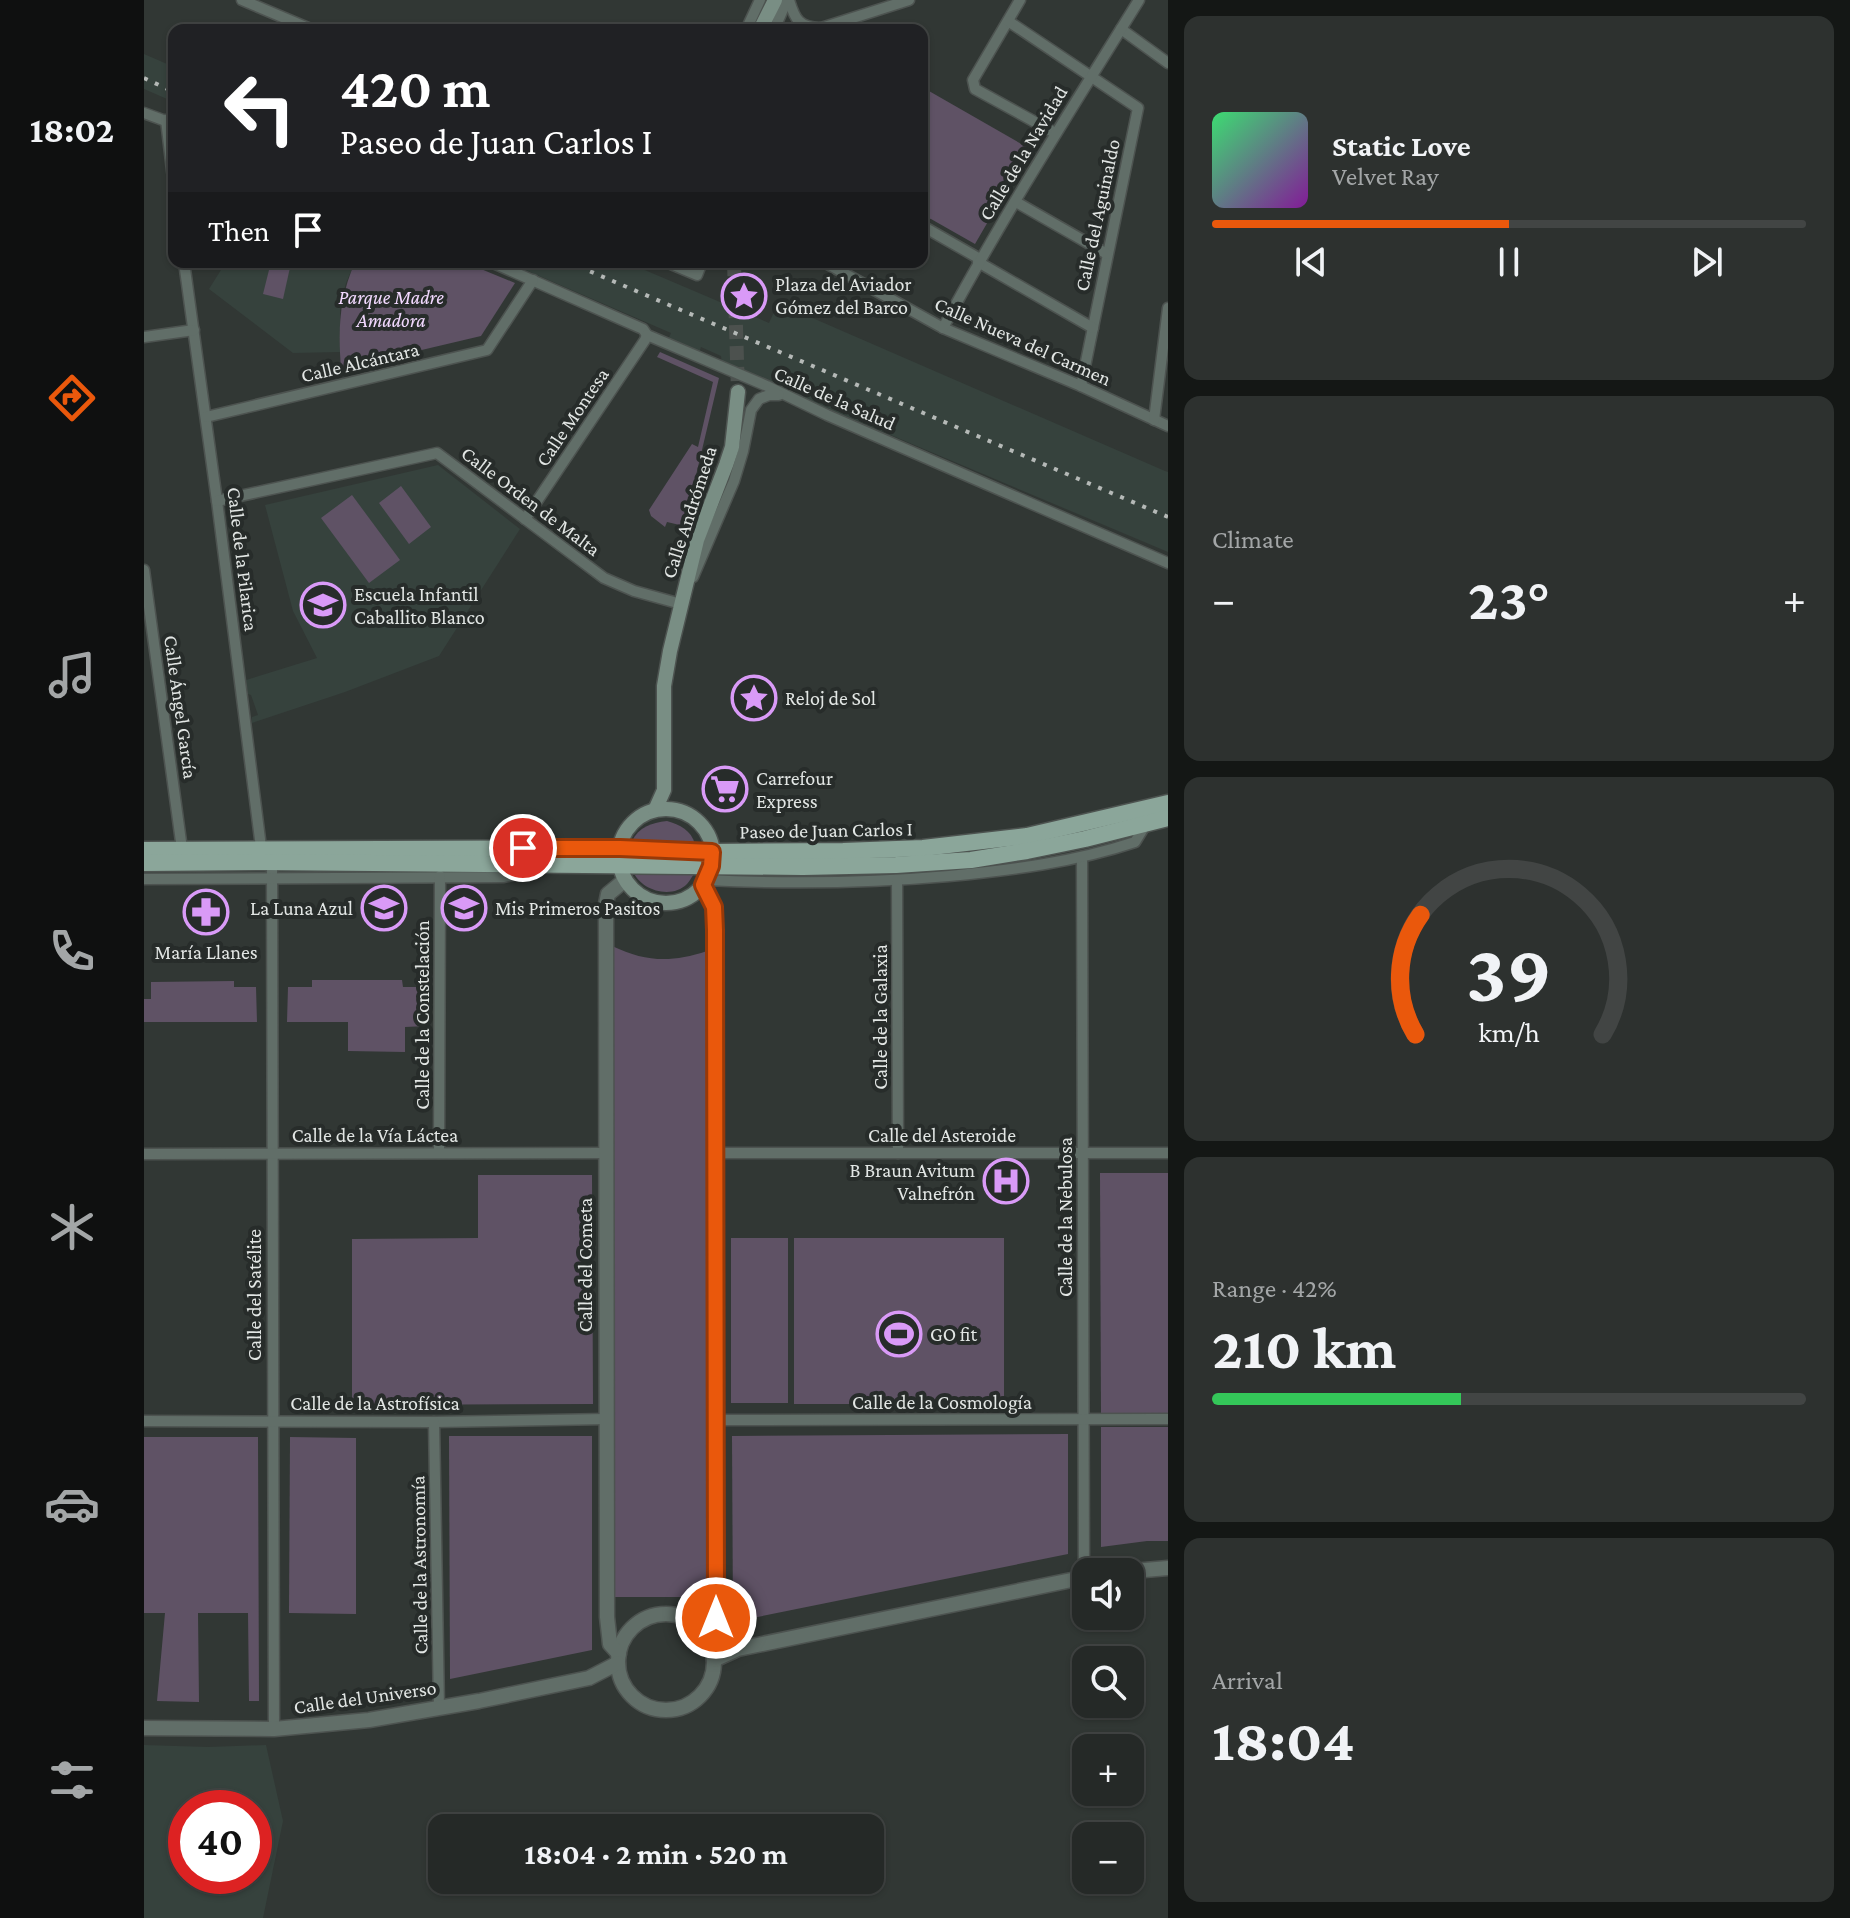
<!DOCTYPE html>
<html lang="en">
<head>
<meta charset="utf-8">
<style>
  :root { --surface:#252927; --page:#2d312f; --text:#f1f3f6; --muted:#a3a6a7; --line:#424544; --accent:#ea580c }
  body { margin:0; font-family:"Crimson Pro",serif; background:var(--page); color:var(--text); height:100vh; display:flex; flex-direction:column; font-size:30px; white-space:nowrap }
  * { box-sizing:border-box; margin:0 }
  p { font-size:26px; color:var(--muted) }
  .icon { flex:none; width:44px; height:44px; fill:none; stroke:currentColor; stroke-width:2; stroke-linecap:round; stroke-linejoin:round }
  .map { position:relative; flex:1; overflow:hidden }
  .panel { display:flex; flex-direction:column; gap:16px; padding:16px; background:#141715; width:682px }
  .panel>* { flex:none }
  .banner { position:absolute; left:24px; top:24px; width:760px; height:244px; border-radius:16px; box-shadow:0 2px 6px #0004,0 0 0 2px var(--line); background:#202124; color:#fff; overflow:hidden }
  .tools { position:absolute; left:928px; top:1558px; display:grid; gap:16px }
  .tools a { display:grid; place-items:center; width:72px; height:72px; border-radius:16px; background:var(--surface); box-shadow:0 2px 6px #0004,0 0 0 2px var(--line); font-size:40px }
  .speed { position:absolute; left:24px; top:1790px; display:flex; gap:16px; font-size:40px; font-weight:700; text-align:center }
  .speed>* { display:grid; place-content:center; width:104px; height:104px; border-radius:50%; background:var(--surface); box-shadow:0 2px 6px #0004,0 0 0 2px var(--line); line-height:1 }
  .speed .limit { border:12px solid #d22; background:#fff; color:#111 }
  .pin { position:absolute; display:grid; place-items:center; width:68px; height:68px; color:#fff; margin:-34px; border:4px solid #fff; border-radius:50%; box-shadow:0 2px 8px #0007 }
  .me { position:absolute; width:88px; margin:-44px; rotate:0deg; stroke-linejoin:round; filter:drop-shadow(0 0 6px #0008) }
  .turn { display:flex; align-items:center; gap:28px; height:168px; padding:0 40px; font-size:36px }
  .turn .icon { width:104px; height:104px; stroke-width:2.5 }
  .turn b { display:block; font-size:56px; line-height:68px }
  .then { display:flex; align-items:center; height:76px; padding:0 40px; background:#0003; gap:16px; font-size:30px }
  .big { font-size:60px; font-weight:700; line-height:1.1 }
  .panel .card { flex:1; display:flex; flex-direction:column; justify-content:center; gap:12px; min-width:0; padding:0 28px; border-radius:16px; background:var(--page) }
  .panel .dial { align-items:center; gap:0 }
  .dial svg { height:208px; overflow:visible; fill:none; stroke:var(--line); stroke-width:7; stroke-linecap:round; text-anchor:middle }
  .dial text { fill:var(--text); stroke:none }
  .song { display:flex; align-items:center; gap:24px }
  .cover { width:96px; height:96px; border-radius:12px; background:linear-gradient(135deg,hsl(140 70% 55%),hsl(290 70% 35%)) }
  .played { height:8px; border-radius:4px; background:linear-gradient(90deg,var(--accent) 50%,var(--line) 50%) }
  .keys { display:flex; justify-content:space-around; direction:ltr }
  .heat { display:flex; justify-content:space-between; align-items:center; font-size:44px; direction:ltr }
  .charge { height:12px; border-radius:6px; background:linear-gradient(90deg,#34c759 42%,var(--line) 0) }
  .trip { position:absolute; left:284px; top:1814px; width:456px; height:80px; border-radius:16px; background:var(--surface); box-shadow:0 2px 6px #0004,0 0 0 2px var(--line); font-weight:700; line-height:80px; text-align:center }
  main { display:flex; flex:1; min-height:0 }
  .tabs { display:flex; flex-direction:column; width:144px; justify-content:space-around; align-items:center; background:#0f1010; color:var(--muted) }
  .tabs .icon { width:56px; height:56px }
  .tabs .current { color:var(--accent) }
  .tabs b { font-size:36px; color:var(--text) }
  .map>svg:first-child { display:block }
  .built { fill:#36423d; fill-rule:evenodd }
  .green { fill:#5f5265 }
  .lines { fill:none; stroke-linecap:round; stroke-linejoin:round }
  .secondary-tunnel { stroke:#4c514e; stroke-width:14; stroke-dasharray:14 7; stroke-linecap:butt }
  .minor-casing { stroke:#4d5350; stroke-width:13 }
  .tertiary-casing { stroke:#4d5350; stroke-width:17 }
  .secondary-casing { stroke:#4d5350; stroke-width:17 }
  .primary-casing { stroke:#4d5350; stroke-width:19 }
  .minor { stroke:#616e68; stroke-width:10 }
  .tertiary { stroke:#616e68; stroke-width:14 }
  .secondary { stroke:#798e84; stroke-width:14 }
  .primary { stroke:#8ba69a; stroke-width:16 }
  .rail { stroke:#b5b9b7; stroke-width:4; stroke-dasharray:4 8; stroke-linecap:butt }
  .route-casing { stroke:#983908; stroke-width:20 }
  .route { stroke:#ea580c; stroke-width:14 }
  .labels { text-anchor:middle; stroke-width:8; stroke-linejoin:round; paint-order:stroke }
  .street-label { font-size:20px; fill:#e2e6e4; stroke:#272c2a }
  .poi-label { font-size:20px; fill:#e2e6e4; stroke:#272c2a; text-anchor:start }
  .park-label { font-size:20px; font-style:italic; fill:#f2d9ff; stroke:#272c2a }
</style>
</head>
<body>
<main>
<nav class="tabs">
<b>18:02</b>
<svg class="icon current" aria-label="directions" viewBox="0 0 24 24"><path d="M12 3l9 9-9 9-9-9zM9 14v-3h6M13 9l2 2-2 2"/></svg>
<svg class="icon" aria-label="music" viewBox="0 0 24 24"><path d="M9 18V5l10-2v13"/><circle cx="6" cy="18" r="3"/><circle cx="16" cy="16" r="3"/></svg>
<svg class="icon" aria-label="phone" viewBox="0 0 24 24"><path d="M5 4h4l2 5-3 2q2 4 5 5l2-3 5 2v4C11 20 4 13 5 4z"/></svg>
<svg class="icon" aria-label="climate" viewBox="0 0 24 24"><path d="M12 3v18M4 7l16 10M4 17L20 7"/></svg>
<svg class="icon" aria-label="car" viewBox="0 0 24 24"><path d="M5 17H2v-5l4-1 3-4h7l3 4 3 1v5h-3M9 17h6M6 11h13"/><circle cx="7" cy="17" r="2"/><circle cx="17" cy="17" r="2"/></svg>
<svg class="icon" aria-label="filters" viewBox="0 0 24 24"><path d="M4 7h16M4 17h16"/><circle cx="9" cy="7" r="2"/><circle cx="15" cy="17" r="2"/></svg>
</nav>
<div class="map">
<svg width="1024" height="1918" viewBox="0 0 1024 1918">
  <rect width="100%" height="100%" fill="#313734"/>
  <g class="built">
    <polygon points="0,54 30,67 30,102 0,89"/>
    <polygon points="82,262 211,262 202,283 196,306 196,352 149,353 65,289"/>
    <polygon points="363,262 482,262 625,323 634,303 1021,471 1024,472 1024,552 578,364 577,356 557,347 555,353 524,340 527,333"/>
    <polygon points="294,465 376,529 295,656 201,692 108,723 108,717 114,715 107,695 104,694 102,680 173,658 149,611 121,505"/>
    <path d="M 0,1745 L 64,1747 L 122,1745 L 139,1821 L 119,1918 L 0,1918 ZM 110,1808 L 110,1876 L 42,1876 L 42,1808 Z"/>
  </g>
  <g class="green">
    <polygon points="778,87 886,149 831,244 787,219 778,217"/>
    <polygon points="127,262 147,263 139,299 119,294"/>
    <path d="M 211,262 L 320,262 L 371,283 L 337,336 L 197,369 C 194,328 195,299 211,262 Z"/>
    <polygon points="516,352 575,378 540,526 523,522 521,527 507,516 505,510 548,444 554,447 569,382 513,357"/>
    <polygon points="257,486 287,527 265,544 235,503"/>
    <polygon points="208,495 256,560 225,583 177,518"/>
    <path d="M 523,821 C 536,825 547,830 551,844 L 488,841 C 495,827 507,823 523,821 Z"/>
    <path d="M 489,871 L 551,873 C 549,875 545,882 543,884 C 527,900 496,890 489,871 Z"/>
    <path d="M 468,946 C 502,962 527,963 563,951 L 565,1597 L 469,1597 Z"/>
    <polygon points="168,980 258,980 259,987 283,987 283,1026 261,1027 261,1052 204,1051 204,1022 143,1022 144,987 168,987"/>
    <polygon points="90,981 90,987 112,987 113,1022 0,1022 0,999 7,999 7,982"/>
    <polygon points="956,1173 1024,1173 1024,1413 957,1413"/>
    <polygon points="334,1175 448,1175 449,1404 208,1405 208,1239 334,1238"/>
    <rect x="587" y="1238" width="57" height="165"/>
    <rect x="650" y="1238" width="210" height="166"/>
    <polygon points="957,1427 1024,1427 1024,1541 1003,1541 957,1547"/>
    <polygon points="924,1434 924,1554 589,1622 588,1436"/>
    <polygon points="305,1436 448,1436 448,1650 306,1679"/>
    <polygon points="0,1437 114,1437 115,1701 105,1701 104,1613 54,1613 55,1702 13,1701 21,1613 0,1613"/>
    <polygon points="146,1437 212,1438 212,1614 145,1613"/>
  </g>
  <g class="lines">
    <polyline class="secondary-tunnel" points="590,262 594,392"/>
    <g class="minor-casing">
      <g id="minor">
        <polyline points="98,0 169,30"/>
        <path d="M 645,0 C 651,20 655,27 676,28"/>
        <polyline points="876,0 829,80 831,89 911,133"/>
        <polyline points="864,21 994,108 937,386"/>
        <polyline points="977,29 1024,63"/>
        <polyline points="602,30 616,0"/>
        <polyline points="630,30 643,0"/>
        <polyline points="671,30 765,0"/>
        <polyline points="0,113 30,124"/>
        <polyline points="22,120 30,187"/>
        <polyline points="872,202 963,254"/>
        <polyline points="778,228 780,227 836,259"/>
        <polyline points="40,262 73,501 118,855"/>
        <polyline points="347,262 499,329 503,335 623,386 683,415 1024,563"/>
        <polyline points="522,262 553,275 558,262"/>
        <polyline points="680,262 799,328 937,386 1024,426"/>
        <polyline points="834,262 949,328"/>
        <path d="M 799,328 C 859,216 928,108 995,0"/>
        <polyline points="0,337 50,330"/>
        <polyline points="62,417 343,350 389,280"/>
        <polyline points="1010,420 1024,308"/>
        <polyline points="73,501 293,453 460,578 490,591 537,604"/>
        <polyline points="381,519 501,340 503,335"/>
        <polyline points="0,570 38,849"/>
        <polyline points="549,577 590,481 599,451 607,410 615,399 625,395 635,395"/>
        <polyline points="938,857 940,1578"/>
        <polyline points="128,862 130,1729"/>
        <polyline points="0,879 360,877 373,874 386,863"/>
        <path d="M 562,880 C 643,884 725,883 805,876 C 868,870 931,862 991,842 L 1002,824"/>
        <polyline points="753,880 754,1153"/>
        <polyline points="295,1153 296,876"/>
        <polyline points="572,1153 1024,1153"/>
        <polyline points="0,1154 461,1153"/>
        <polyline points="572,1420 1024,1419"/>
        <polyline points="0,1421 290,1422 462,1419"/>
        <polyline points="290,1422 295,1708"/>
      </g>
    </g>
    <g class="tertiary-casing">
      <g id="tertiary">
        <polyline points="559,885 570,907 571,930 573,1608 571,1625 564,1638"/>
        <polyline points="978,1572 1024,1568"/>
        <circle cx="522" cy="1662" r="48"/>
        <polyline points="475,1654 466,1644 463,1617 462,904 464,894 481,880"/>
        <polyline points="570,1660 594,1649 942,1577"/>
        <polyline points="0,1728 130,1729 225,1720 335,1701 445,1678 474,1663"/>
      </g>
    </g>
    <g class="secondary-casing">
      <g id="secondary">
        <polyline points="616,30 631,0"/>
        <circle cx="522" cy="856" r="47"/>
        <polyline points="511,810 520,790 520,686 526,651 553,540 582,465 588,447 594,392"/>
      </g>
    </g>
    <g class="primary-casing">
      <g id="primary">
        <polyline points="0,850 476,848 568,852 699,851 779,848 883,836 1024,803"/>
        <polyline points="0,863 119,862 659,867 752,865 827,860 883,851 941,839 1024,818"/>
      </g>
    </g>
    <use href="#minor" class="minor"/>
    <use href="#tertiary" class="tertiary"/>
    <use href="#secondary" class="secondary"/>
    <use href="#primary" class="primary"/>
    <g class="rail">
      <polyline points="0,78 30,92"/>
      <polyline points="424,262 1024,517"/>
    </g>
  </g>
  <g class="lines">
    <g class="route-casing">
      <polyline id="route" points="379,848 476,848 568,852 567,866 559,885 570,907 571,930 572,1618"/>
    </g>
    <use href="#route" class="route"/>
  </g>
  <defs>
    <g id="sight-ring" transform="scale(2.3)"><circle r="9.5" fill="#272c2a" stroke="#d99af7" stroke-width="1.5"/><path d="M0-6L1.8-2.2L6-1.7L2.9 1.2L3.7 5.4L0 3.3L-3.7 5.4L-2.9 1.2L-6-1.7L-1.8-2.2Z" fill="#d99af7"/></g>
    <g id="school-ring" transform="scale(2.3)"><circle r="9.5" fill="#272c2a" stroke="#d99af7" stroke-width="1.5"/><path d="M0-5L7-2L0 1L-7-2ZM-4 1L0 2.5L4 1V4Q0 6-4 4Z" fill="#d99af7"/></g>
    <g id="supermarket-ring" transform="scale(2.3)"><circle r="9.5" fill="#272c2a" stroke="#d99af7" stroke-width="1.5"/><path d="M-6-5.5h2.5l.6 2H6L4.5 2H-2.5L-4.4-4H-6ZM-1.5 3.2a1.3 1.3 0 1 0 .1 0ZM3 3.2a1.3 1.3 0 1 0 .1 0Z" fill="#d99af7"/></g>
    <g id="pharmacy-ring" transform="scale(2.3)"><circle r="9.5" fill="#272c2a" stroke="#d99af7" stroke-width="1.5"/><path d="M-2-6h4v4h4v4h-4v4h-4v-4h-4v-4h4Z" fill="#d99af7"/></g>
    <g id="hospital-ring" transform="scale(2.3)"><circle r="9.5" fill="#272c2a" stroke="#d99af7" stroke-width="1.5"/><path d="M-5-5h3v3.5h4V-5h3V5h-3V1.5h-4V5h-3Z" fill="#d99af7"/></g>
    <g id="stadium-ring" transform="scale(2.3)"><circle r="9.5" fill="#272c2a" stroke="#d99af7" stroke-width="1.5"/><path d="M0-5a6.5 5 0 1 0 0 10a6.5 5 0 1 0 0-10ZM-3.5-1.8h7v3.6h-7Z" fill="#d99af7"/></g>
  </defs>
  <g fill-rule="evenodd">
    <use href="#sight-ring" x="600" y="296"/>
    <use href="#school-ring" x="179" y="605"/>
    <use href="#sight-ring" x="610" y="698"/>
    <use href="#supermarket-ring" x="581" y="789"/>
    <use href="#school-ring" x="240" y="908"/>
    <use href="#school-ring" x="320" y="908"/>
    <use href="#pharmacy-ring" x="62" y="912"/>
    <use href="#hospital-ring" x="862" y="1181"/>
    <use href="#stadium-ring" x="755" y="1334"/>
  </g>
  <g class="labels">
    <g class="street-label">
      <text transform="translate(879 153) rotate(-59)" y="7">Calle de la Navidad</text>
      <text transform="translate(953 215) rotate(-78)" y="7">Calle del Aguinaldo</text>
      <text transform="translate(879 341) rotate(24)" y="7">Calle Nueva del Carmen</text>
      <text transform="translate(216 362) rotate(-13)" y="7">Calle Alcántara</text>
      <text transform="translate(691 398) rotate(24)" y="7">Calle de la Salud</text>
      <text transform="translate(428 417) rotate(-56)" y="7">Calle Montesa</text>
      <text transform="translate(387 501) rotate(37)" y="7">Calle Orden de Malta</text>
      <text transform="translate(545 512) rotate(-72)" y="7">Calle Andrómeda</text>
      <text transform="translate(99 559) rotate(83)" y="7">Calle de la Pilarica</text>
      <text transform="translate(37 707) rotate(82)" y="7">Calle Ángel García</text>
      <text transform="translate(682 830) rotate(-1)" y="7">Paseo de Juan Carlos I</text>
      <text transform="translate(278 1015) rotate(-90)" y="7">Calle de la Constelación</text>
      <text transform="translate(736 1017) rotate(-90)" y="7">Calle de la Galaxia</text>
      <text x="231" y="1142">Calle de la Vía Láctea</text>
      <text x="798" y="1142">Calle del Asteroide</text>
      <text transform="translate(921 1217) rotate(-90)" y="7">Calle de la Nebulosa</text>
      <text transform="translate(441 1265) rotate(-90)" y="7">Calle del Cometa</text>
      <text transform="translate(110 1295) rotate(-90)" y="7">Calle del Satélite</text>
      <text x="798" y="1409">Calle de la Cosmología</text>
      <text x="231" y="1410">Calle de la Astrofísica</text>
      <text transform="translate(275 1565) rotate(-91)" y="7">Calle de la Astronomía</text>
      <text transform="translate(221 1697) rotate(-8)" y="7">Calle del Universo</text>
    </g>
    <g class="poi-label">
      <text x="631" y="291">Plaza del Aviador<tspan x="631" dy="23">Gómez del Barco</tspan></text>
      <text x="210" y="601">Escuela Infantil<tspan x="210" dy="23">Caballito Blanco</tspan></text>
      <text x="641" y="705">Reloj de Sol</text>
      <text x="612" y="785">Carrefour<tspan x="612" dy="23">Express</tspan></text>
      <text x="209" y="915" text-anchor="end">La Luna Azul</text>
      <text x="351" y="915">Mis Primeros Pasitos</text>
      <text x="62" y="959" text-anchor="middle">María Llanes</text>
      <text x="831" y="1177" text-anchor="end">B Braun Avitum<tspan x="831" dy="23">Valnefrón</tspan></text>
      <text x="786" y="1341">GO fit</text>
    </g>
    <g class="park-label">
      <text x="247" y="304">Parque Madre<tspan x="247" dy="23">Amadora</tspan></text>
    </g>
  </g>
</svg>
<div class="tools">
<a><svg class="icon" aria-label="sound" viewBox="0 0 24 24"><path d="M4 9h4l5-4v14l-5-4H4zM17 9q2 3 0 6"/></svg></a>
<a><svg class="icon" aria-label="search" viewBox="0 0 24 24"><circle cx="10" cy="10" r="6"/><path d="M15 15l6 6"/></svg></a>
<a>+</a>
<a>−</a>
</div>
<div class="speed"><div class="limit">40</div></div>
<div class="pin" style="left:379px;top:848px;background:#d93025"><svg class="icon" aria-label="arrive" viewBox="0 0 24 24"><path d="M6 21V4h12l-3 4 3 4H6"/></svg></div>
<svg class="me" style="left:572px;top:1618px" viewBox="-20 -20 40 40"><circle r="17" fill="#ea580c" stroke="#fff" stroke-width="3"/><path d="M0-11L8 9 0 5-8 9z" fill="#fff"/></svg>
<div class="trip">18:04 · 2 min · 520 m</div>
<div class="banner">
<div class="turn"><svg class="icon" aria-label="left" viewBox="0 0 24 24"><path d="M17 20v-9H6M10 6l-5 5 5 5"/></svg><div><b>420 m</b>Paseo de Juan Carlos I</div></div>
<div class="then">Then<svg class="icon" aria-label="arrive" viewBox="0 0 24 24"><path d="M6 21V4h12l-3 4 3 4H6"/></svg></div>
</div>
</div>
<section class="panel">
<div class="card">
<div class="song"><i class="cover"></i><div><b>Static Love</b><p>Velvet Ray</p></div></div>
<div class="played"></div>
<div class="keys"><svg class="icon" aria-label="previous" viewBox="0 0 24 24"><path d="M18 5L8 12l10 7zM5 5v14"/></svg><svg class="icon" aria-label="pause" viewBox="0 0 24 24"><path d="M8 5v14M16 5v14"/></svg><svg class="icon" aria-label="next" viewBox="0 0 24 24"><path d="M6 5l10 7-10 7zM19 5v14"/></svg></div>
</div>
<div class="card"><p>Climate</p>
<div class="heat"><a>−</a><b class="big">23°</b><a>+</a></div>
</div>
<div class="card dial"><svg viewBox="0 0 100 80">
<path d="M14 69A42 42 0 1 1 86 69"/>
<path d="M14 69A42 42 0 0 1 16 23" stroke="#ea580c"/>
<text x="50" y="56" font-size="32" font-weight="700">39</text>
<text x="50" y="72" font-size="11">km/h</text>
</svg></div>
<div class="card"><p>Range · 42%</p><b class="big">210 km</b><div class="charge"></div></div>
<div class="card"><p>Arrival</p><b class="big">18:04</b></div>
</section>
</main>
</body>
</html>
